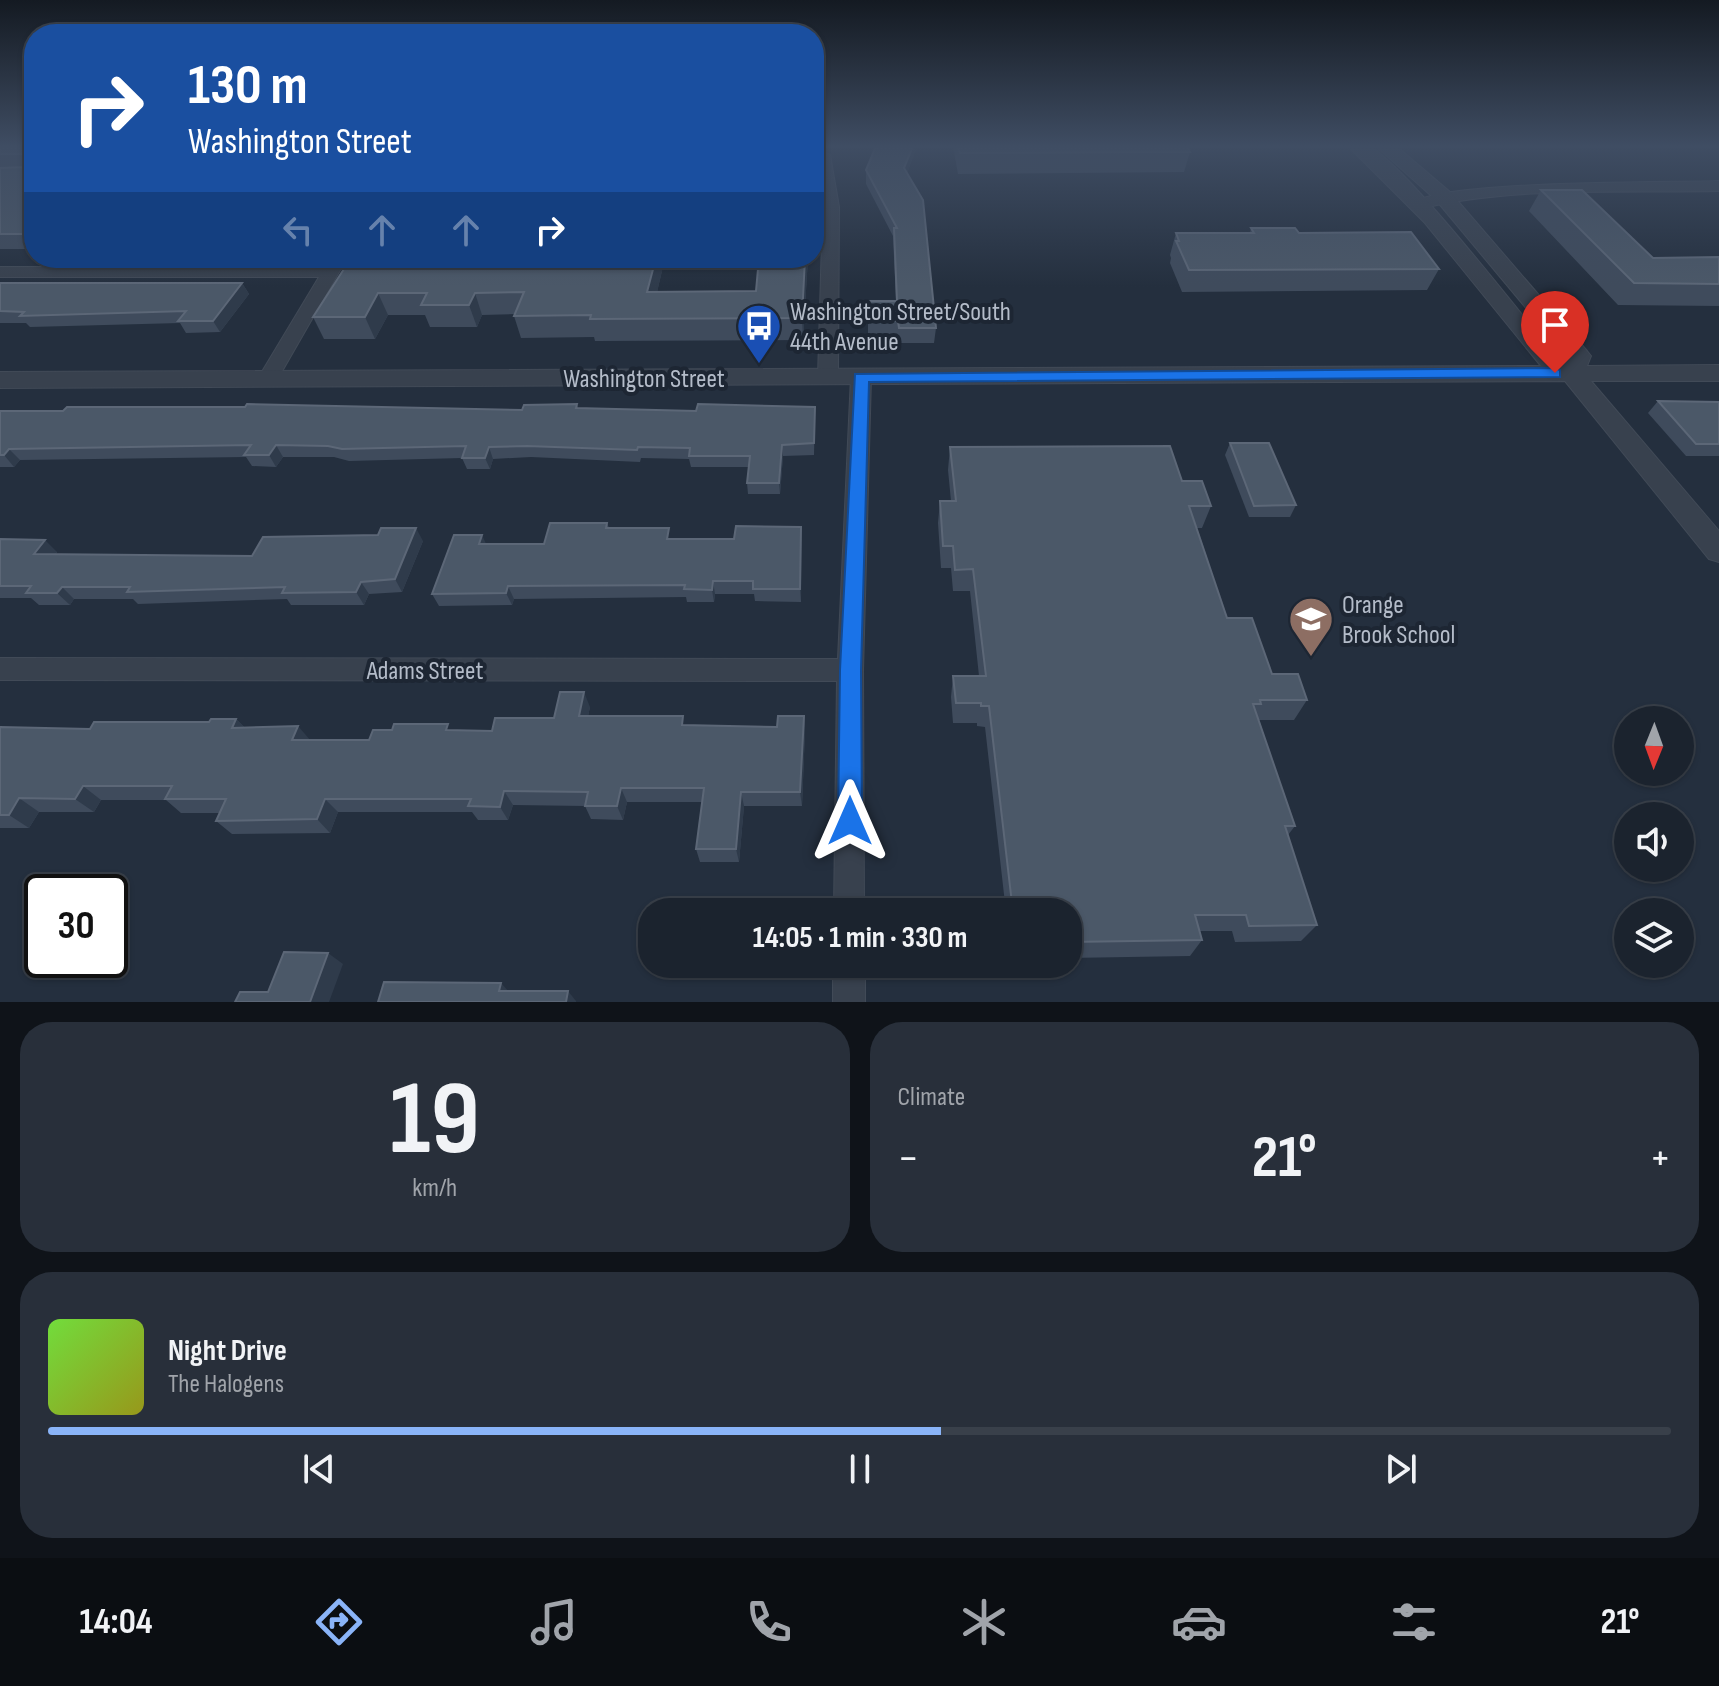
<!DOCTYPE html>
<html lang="en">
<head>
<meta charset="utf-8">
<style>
  :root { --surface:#1b232e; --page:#282f3a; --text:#f1f3f6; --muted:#a0a4aa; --line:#39404a; --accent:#8ab4f8 }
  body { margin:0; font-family:"Sofia Sans Condensed",sans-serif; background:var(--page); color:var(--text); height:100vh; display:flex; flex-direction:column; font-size:30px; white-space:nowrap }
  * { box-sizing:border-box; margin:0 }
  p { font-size:26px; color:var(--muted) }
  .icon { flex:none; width:44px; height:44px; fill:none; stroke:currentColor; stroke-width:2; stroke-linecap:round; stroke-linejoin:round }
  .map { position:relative; height:1002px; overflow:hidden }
  .side { display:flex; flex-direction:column; gap:20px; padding:20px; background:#0f1319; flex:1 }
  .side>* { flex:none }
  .hud { position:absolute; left:24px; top:24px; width:800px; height:244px; border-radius:32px; box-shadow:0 2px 6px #0004,0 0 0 2px var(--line); background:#1a4fa0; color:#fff; overflow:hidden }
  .needle { width:52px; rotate:181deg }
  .controls { position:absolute; left:1614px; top:706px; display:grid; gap:16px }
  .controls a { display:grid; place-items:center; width:80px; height:80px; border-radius:50%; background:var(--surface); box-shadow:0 2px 6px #0004,0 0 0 2px var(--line); font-size:40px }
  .speed { position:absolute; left:24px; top:874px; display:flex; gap:16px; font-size:40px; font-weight:700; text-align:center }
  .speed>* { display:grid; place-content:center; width:104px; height:104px; border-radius:50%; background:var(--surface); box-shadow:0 2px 6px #0004,0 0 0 2px var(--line); line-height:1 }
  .speed .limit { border:4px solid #111; border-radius:12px; background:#fff; color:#111 }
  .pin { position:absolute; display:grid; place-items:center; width:68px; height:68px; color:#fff; margin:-82px -34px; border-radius:50% 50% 50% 0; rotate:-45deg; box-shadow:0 0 8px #0007 }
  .pin .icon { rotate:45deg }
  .me { position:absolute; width:88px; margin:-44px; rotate:0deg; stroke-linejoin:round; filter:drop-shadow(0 0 6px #0008) }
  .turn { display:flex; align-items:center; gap:28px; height:168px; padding:0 32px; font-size:36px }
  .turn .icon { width:104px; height:104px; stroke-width:2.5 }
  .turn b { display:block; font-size:56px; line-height:68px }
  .lanes { display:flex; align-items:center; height:76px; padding:0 32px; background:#0003; justify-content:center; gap:40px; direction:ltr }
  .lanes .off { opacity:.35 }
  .big { font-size:60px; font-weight:700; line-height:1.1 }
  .side .card { flex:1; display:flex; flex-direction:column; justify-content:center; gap:12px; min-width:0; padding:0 28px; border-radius:32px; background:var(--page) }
  .side .dial { align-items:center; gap:0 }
  .dial b { font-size:104px; line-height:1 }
  .song { display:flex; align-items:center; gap:24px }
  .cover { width:96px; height:96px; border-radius:12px; background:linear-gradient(135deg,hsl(100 70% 55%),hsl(60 70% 35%)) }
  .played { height:8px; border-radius:4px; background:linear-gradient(90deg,var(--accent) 55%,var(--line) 55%) }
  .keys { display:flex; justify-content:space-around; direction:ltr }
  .heat { display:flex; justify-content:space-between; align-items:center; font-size:44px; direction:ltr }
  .side .tiles { flex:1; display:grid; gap:20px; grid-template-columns:1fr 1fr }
  .card:last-child { grid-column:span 2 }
  .trip { position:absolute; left:638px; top:898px; width:444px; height:80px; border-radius:32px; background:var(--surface); box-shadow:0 2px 6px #0004,0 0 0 2px var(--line); font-weight:700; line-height:80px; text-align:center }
  .menu { display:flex; height:128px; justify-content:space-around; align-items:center; background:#0b0e12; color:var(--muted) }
  .menu .icon { width:56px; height:56px }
  .menu .selected { color:var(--accent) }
  .menu b { font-size:36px; color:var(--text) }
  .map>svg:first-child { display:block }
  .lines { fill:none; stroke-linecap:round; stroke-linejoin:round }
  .minor-casing { stroke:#414a57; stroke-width:2 }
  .tertiary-casing { stroke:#414a57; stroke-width:2 }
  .minor { fill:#38414e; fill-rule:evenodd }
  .tertiary { fill:#38414e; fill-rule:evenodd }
  .wall { fill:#3f4b5c }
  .shaded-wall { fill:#2f3b4b }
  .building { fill:#4b5868; stroke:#5c6777; stroke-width:2 }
  .route { fill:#1a73e8; stroke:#114b97; stroke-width:2 }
  .labels { text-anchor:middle; stroke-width:8; stroke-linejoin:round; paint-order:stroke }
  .poi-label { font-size:26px; fill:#b4bcc9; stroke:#1d2633; text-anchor:start }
  .street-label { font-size:26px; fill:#b4bcc9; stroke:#1d2633 }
</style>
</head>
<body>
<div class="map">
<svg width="1719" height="1002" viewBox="0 0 1719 1002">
  <rect width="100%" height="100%" fill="#242f3e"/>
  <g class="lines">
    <g class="minor-casing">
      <g id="minor">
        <polygon points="823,151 830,155 839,207 838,377 828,383 818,377 823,207 816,155"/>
        <path d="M 1719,181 L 1719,191 C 1625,193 1509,186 1419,209 L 1411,204 C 1438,180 1669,183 1719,181 Z"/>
        <polygon points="331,258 347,258 277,380 267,386 257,380 319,277 0,277 0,267 325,267"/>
        <polygon points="861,371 871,377 863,670 864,912 834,912 837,681 0,680 0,658 838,659 851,377"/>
        <rect x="833" y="964" width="32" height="38"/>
      </g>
    </g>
    <g class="tertiary-casing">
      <path id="tertiary" d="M 1348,146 C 1354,146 1361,145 1367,146 C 1396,153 1525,319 1552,352 L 1565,359 L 1567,357 L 1436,200 L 1376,146 L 1396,146 L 1450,192 L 1587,351 L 1591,356 L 1587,366 L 1719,365 L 1719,381 L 1591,381 L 1719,531 L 1719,562 L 1709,559 L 1565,381 L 0,388 L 0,372 L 1541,366 L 1425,223 Z"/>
    </g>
    <use href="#minor" class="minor"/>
    <use href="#tertiary" class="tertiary"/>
  </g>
  <g class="wall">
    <rect x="0" y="146" width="34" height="103"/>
    <polygon points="876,146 917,146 907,173 936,328 934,343 898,343 898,336 868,336 868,301 896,301 893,236 866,184 866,170"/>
    <polygon points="953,146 1187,146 1190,152 1184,172 958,174"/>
    <polygon points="1541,190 1653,258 1719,257 1719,306 1618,305 1529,211"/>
    <polygon points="1251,228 1299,233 1439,269 1427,290 1182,292 1170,263 1171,258 1170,255 1176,233 1250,233"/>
    <polygon points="536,258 665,258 657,292 756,291 808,258 803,340 595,341 594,337 521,338 514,316 515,314 482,315 477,327 430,327 425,315 388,315 375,339 324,339 313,317 415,266 533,265"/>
    <polygon points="0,283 242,283 249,294 220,332 186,333 180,323 30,327 26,323 0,323"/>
    <polygon points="1658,401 1719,402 1719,456 1686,456 1648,413"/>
    <polygon points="577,404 578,408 696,411 815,407 814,455 783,456 780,494 748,494 747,483 749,467 691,467 689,459 641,458 640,462 531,457 493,459 490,469 467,469 462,458 349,461 334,457 283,457 276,467 252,466 246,457 20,460 14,467 0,467 0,411 522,410"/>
    <polygon points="1230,443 1296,505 1290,517 1249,517 1225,455"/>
    <polygon points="950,447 1182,481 1211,506 1202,528 1197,528 1227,618 1272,674 1307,700 1294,720 1259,720 1295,826 1288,835 1317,925 1301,941 1235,942 1232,931 1200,931 1202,940 1190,956 1068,958 1068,912 1006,912 985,727 977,726 977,723 953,723 951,697 953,676 979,676 970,591 953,591 951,568 941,568 938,523 940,501 951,501 948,470"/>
    <polygon points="607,523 609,528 672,539 734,539 801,527 801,602 755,601 754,594 715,594 714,602 687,602 686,597 514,599 512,605 439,606 432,594 487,544 544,544"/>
    <polygon points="0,539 57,552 56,554 252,556 423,541 402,592 369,594 364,605 291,605 287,599 138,604 133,599 74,599 70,605 39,605 31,598 0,598"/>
    <polygon points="590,707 588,716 685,725 777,727 804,716 805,730 802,806 744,806 739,862 700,862 696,849 702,802 627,802 623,820 591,819 585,806 513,805 508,820 478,820 472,812 338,812 330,833 232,834 216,821 220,813 181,813 166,800 101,800 94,812 39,812 29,828 0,828 0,727 90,729 209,722 236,719 244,727 310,740 369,740 452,730 492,731 554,718"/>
  </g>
  <g class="shaded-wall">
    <polygon points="913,146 917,146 904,182 904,168"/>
    <polygon points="398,258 419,258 403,288 393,266"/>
    <polygon points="656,258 665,258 652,314 647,292"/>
    <polygon points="805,258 808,258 803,340 802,318"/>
    <polygon points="242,283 249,294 220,332 213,321"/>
    <polygon points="378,293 388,315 375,339 365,317"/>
    <polygon points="475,293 482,315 477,327 469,305"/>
    <polygon points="276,445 283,457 276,467 269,455"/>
    <polygon points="782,445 783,456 780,494 779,483"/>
    <polygon points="489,447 493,459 490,469 485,458"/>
    <polygon points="9,449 20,460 14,467 4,455"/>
    <polygon points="801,527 802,540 801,602 800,589"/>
    <polygon points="416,528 423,541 402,592 395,579"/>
    <polygon points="482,535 488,548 479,544"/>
    <polygon points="45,540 57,552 46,566 34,554"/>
    <polygon points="713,581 715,594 714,602 712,590"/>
    <polygon points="361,582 369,594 364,605 356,592"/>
    <polygon points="508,586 514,599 512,605 506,593"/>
    <polygon points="62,587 74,599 70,605 57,593"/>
    <polygon points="584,692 590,707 585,730 579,716"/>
    <polygon points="804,716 805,730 802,806 800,792"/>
    <polygon points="236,719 250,733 232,728"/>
    <polygon points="298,726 311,741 292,740"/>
    <polygon points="83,786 101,800 94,812 75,799"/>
    <polygon points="621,788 627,802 623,820 617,806"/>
    <polygon points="504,791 513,805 508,820 500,807"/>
    <polygon points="741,792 744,806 739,862 736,849"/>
    <polygon points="19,798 39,812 29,828 9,815"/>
    <polygon points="325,799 338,812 330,833 317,819"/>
    <polygon points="328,953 343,964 329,1002 310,1002"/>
    <polygon points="501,983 510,993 499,991"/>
    <polygon points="568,991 576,1001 576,1002 566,1002"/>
  </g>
  <g class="building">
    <polygon points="0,146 34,146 34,234 0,234 0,168 26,167 27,157 24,154 0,154"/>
    <polygon points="876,146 913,146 904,168 923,200 936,328 899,328 898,321 868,321 868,301 897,301 894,228 897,228 866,170"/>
    <polygon points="958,146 1187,146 1190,152 960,153"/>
    <polygon points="1541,190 1582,190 1653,258 1719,257 1719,284 1634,283"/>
    <polygon points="1251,228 1295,228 1299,233 1411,232 1439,269 1189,270 1176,241 1179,241 1176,233 1254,233"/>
    <polygon points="351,258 398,258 393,266 533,265 536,258 656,258 647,292 756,291 759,258 805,258 802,318 590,319 591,315 514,316 524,292 475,293 469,305 421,305 427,293 378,293 365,317 313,317"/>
    <polygon points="0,283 242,283 213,321 178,321 186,311 20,316 24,312 0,311"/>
    <polygon points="1658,401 1719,402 1719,444 1696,444"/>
    <polygon points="247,404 522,410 524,405 577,404 576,408 696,411 698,404 815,407 814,443 782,445 779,483 747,483 750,456 689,456 690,448 638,447 637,450 527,446 489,447 485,458 462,458 466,446 342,449 328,446 276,445 269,455 244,455 251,445 9,449 4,455 0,455 0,411 63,411 67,407 245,407"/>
    <polygon points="1230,443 1269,443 1296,505 1254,506"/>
    <polygon points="1170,446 1182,481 1202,481 1211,506 1189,506 1227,618 1252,618 1272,674 1298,674 1307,700 1260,700 1261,704 1253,704 1295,826 1285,826 1317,925 1249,926 1246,915 1195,915 1202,940 1068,942 1068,912 1013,912 989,706 981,706 981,703 956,703 953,676 986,676 973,569 955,570 953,546 943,546 940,501 956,501 950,447"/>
    <polygon points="550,523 607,523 606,528 669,528 667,539 734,539 736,526 801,527 800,589 753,589 753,581 713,581 712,590 684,589 685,585 508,586 506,593 432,594 454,535 482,535 479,544 544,544"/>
    <polygon points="381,528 416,528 395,579 361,582 356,592 282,593 285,587 127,592 130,587 62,587 57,593 26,593 31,586 0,586 0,539 45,540 34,554 252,556 263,537 378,535"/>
    <polygon points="560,692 584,692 579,716 683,716 682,725 777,727 778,716 804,716 800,792 741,792 736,849 696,849 704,788 621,788 617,806 585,806 588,792 504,791 500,807 468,806 471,799 325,799 317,819 216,821 226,799 165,799 172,786 83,786 75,799 19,798 9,815 0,815 0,727 90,729 94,722 209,722 211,719 236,719 232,728 298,726 292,740 369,740 373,730 392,730 394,724 448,724 446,730 492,731 495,718 554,718"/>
    <polygon points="284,952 328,953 310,1002 235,1002 240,992 268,992"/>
    <polygon points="384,982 501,983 499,991 568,991 566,1002 378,1002"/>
  </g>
  <linearGradient id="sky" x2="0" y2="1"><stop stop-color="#141a22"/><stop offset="0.51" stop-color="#3f4d63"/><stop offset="1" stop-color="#3f4d63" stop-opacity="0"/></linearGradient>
  <rect width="1719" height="287" fill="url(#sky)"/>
  <polygon class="route" points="1555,368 1560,370 1560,377 869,382 861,670 862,821 858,829 850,833 841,829 838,821 840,670 855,374"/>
  <defs>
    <g id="bus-pin" transform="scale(2.3)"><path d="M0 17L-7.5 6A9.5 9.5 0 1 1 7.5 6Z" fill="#1a4fb4" stroke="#1d2633"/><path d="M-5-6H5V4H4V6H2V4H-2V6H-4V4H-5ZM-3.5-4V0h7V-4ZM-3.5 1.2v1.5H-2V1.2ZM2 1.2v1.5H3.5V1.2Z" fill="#fff"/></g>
    <g id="school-pin" transform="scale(2.3)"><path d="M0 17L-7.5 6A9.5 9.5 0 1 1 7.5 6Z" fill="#8d6e63" stroke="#1d2633"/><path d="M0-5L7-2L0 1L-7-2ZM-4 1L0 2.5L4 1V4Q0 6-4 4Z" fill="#fff"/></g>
  </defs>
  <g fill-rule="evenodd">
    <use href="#bus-pin" x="759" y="326"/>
    <use href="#school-pin" x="1311" y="619"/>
  </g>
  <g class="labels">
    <g class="poi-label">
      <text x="790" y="320">Washington Street/South<tspan x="790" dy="30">44th Avenue</tspan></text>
      <text x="1342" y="613">Orange<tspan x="1342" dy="30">Brook School</tspan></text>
    </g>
    <g class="street-label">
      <text x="644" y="387">Washington Street</text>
      <text x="425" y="679">Adams Street</text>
    </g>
  </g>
</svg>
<div class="controls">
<a><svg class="needle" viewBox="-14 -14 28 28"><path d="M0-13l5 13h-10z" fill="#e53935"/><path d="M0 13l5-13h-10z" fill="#a0a4aa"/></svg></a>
<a><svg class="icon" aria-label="sound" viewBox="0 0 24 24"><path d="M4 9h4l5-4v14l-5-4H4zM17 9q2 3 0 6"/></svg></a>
<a><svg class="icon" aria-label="layers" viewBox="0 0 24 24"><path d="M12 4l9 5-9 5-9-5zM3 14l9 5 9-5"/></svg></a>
</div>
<div class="speed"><div class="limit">30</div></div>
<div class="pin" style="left:1555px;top:373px;background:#d93025"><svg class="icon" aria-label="arrive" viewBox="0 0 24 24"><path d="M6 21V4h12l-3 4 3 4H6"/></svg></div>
<svg class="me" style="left:850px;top:821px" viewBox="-20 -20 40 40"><path d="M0-17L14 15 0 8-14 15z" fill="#1a73e8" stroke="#fff" stroke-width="4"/></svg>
<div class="trip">14:05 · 1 min · 330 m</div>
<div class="hud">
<div class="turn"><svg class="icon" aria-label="right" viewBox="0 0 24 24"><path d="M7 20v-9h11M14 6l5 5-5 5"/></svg><div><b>130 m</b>Washington Street</div></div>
<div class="lanes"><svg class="icon off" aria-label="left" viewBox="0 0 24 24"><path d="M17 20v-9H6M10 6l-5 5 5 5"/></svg><svg class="icon off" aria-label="ahead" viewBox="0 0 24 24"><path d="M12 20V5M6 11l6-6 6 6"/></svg><svg class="icon off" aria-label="ahead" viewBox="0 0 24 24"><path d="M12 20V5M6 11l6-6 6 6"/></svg><svg class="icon" aria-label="right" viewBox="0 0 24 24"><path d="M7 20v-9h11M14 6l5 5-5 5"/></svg></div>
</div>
</div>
<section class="side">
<div class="tiles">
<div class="card dial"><b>19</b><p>km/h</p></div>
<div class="card"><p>Climate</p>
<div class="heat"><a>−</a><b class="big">21°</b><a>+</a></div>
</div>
<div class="card">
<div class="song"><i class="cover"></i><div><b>Night Drive</b><p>The Halogens</p></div></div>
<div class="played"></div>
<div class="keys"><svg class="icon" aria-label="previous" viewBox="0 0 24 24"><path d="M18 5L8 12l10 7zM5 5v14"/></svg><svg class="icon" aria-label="pause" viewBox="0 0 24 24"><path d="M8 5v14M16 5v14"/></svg><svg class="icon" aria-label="next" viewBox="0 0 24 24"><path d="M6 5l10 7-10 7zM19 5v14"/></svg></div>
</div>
</div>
</section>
<nav class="menu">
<b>14:04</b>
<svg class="icon selected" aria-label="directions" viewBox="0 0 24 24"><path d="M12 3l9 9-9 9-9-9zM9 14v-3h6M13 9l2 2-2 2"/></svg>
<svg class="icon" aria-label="music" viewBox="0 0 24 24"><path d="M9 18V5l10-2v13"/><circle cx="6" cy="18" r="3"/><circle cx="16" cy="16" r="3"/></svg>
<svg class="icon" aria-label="phone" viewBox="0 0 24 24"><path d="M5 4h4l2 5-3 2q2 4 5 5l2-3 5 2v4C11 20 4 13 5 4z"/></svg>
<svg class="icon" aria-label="climate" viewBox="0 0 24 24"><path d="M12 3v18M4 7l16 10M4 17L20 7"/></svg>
<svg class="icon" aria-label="car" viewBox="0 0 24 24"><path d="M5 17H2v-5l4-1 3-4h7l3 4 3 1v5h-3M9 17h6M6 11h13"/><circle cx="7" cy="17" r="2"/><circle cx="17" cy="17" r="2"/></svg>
<svg class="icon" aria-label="filters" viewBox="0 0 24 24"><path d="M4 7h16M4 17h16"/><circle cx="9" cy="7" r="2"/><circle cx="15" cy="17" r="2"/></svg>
<b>21°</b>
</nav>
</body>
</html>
